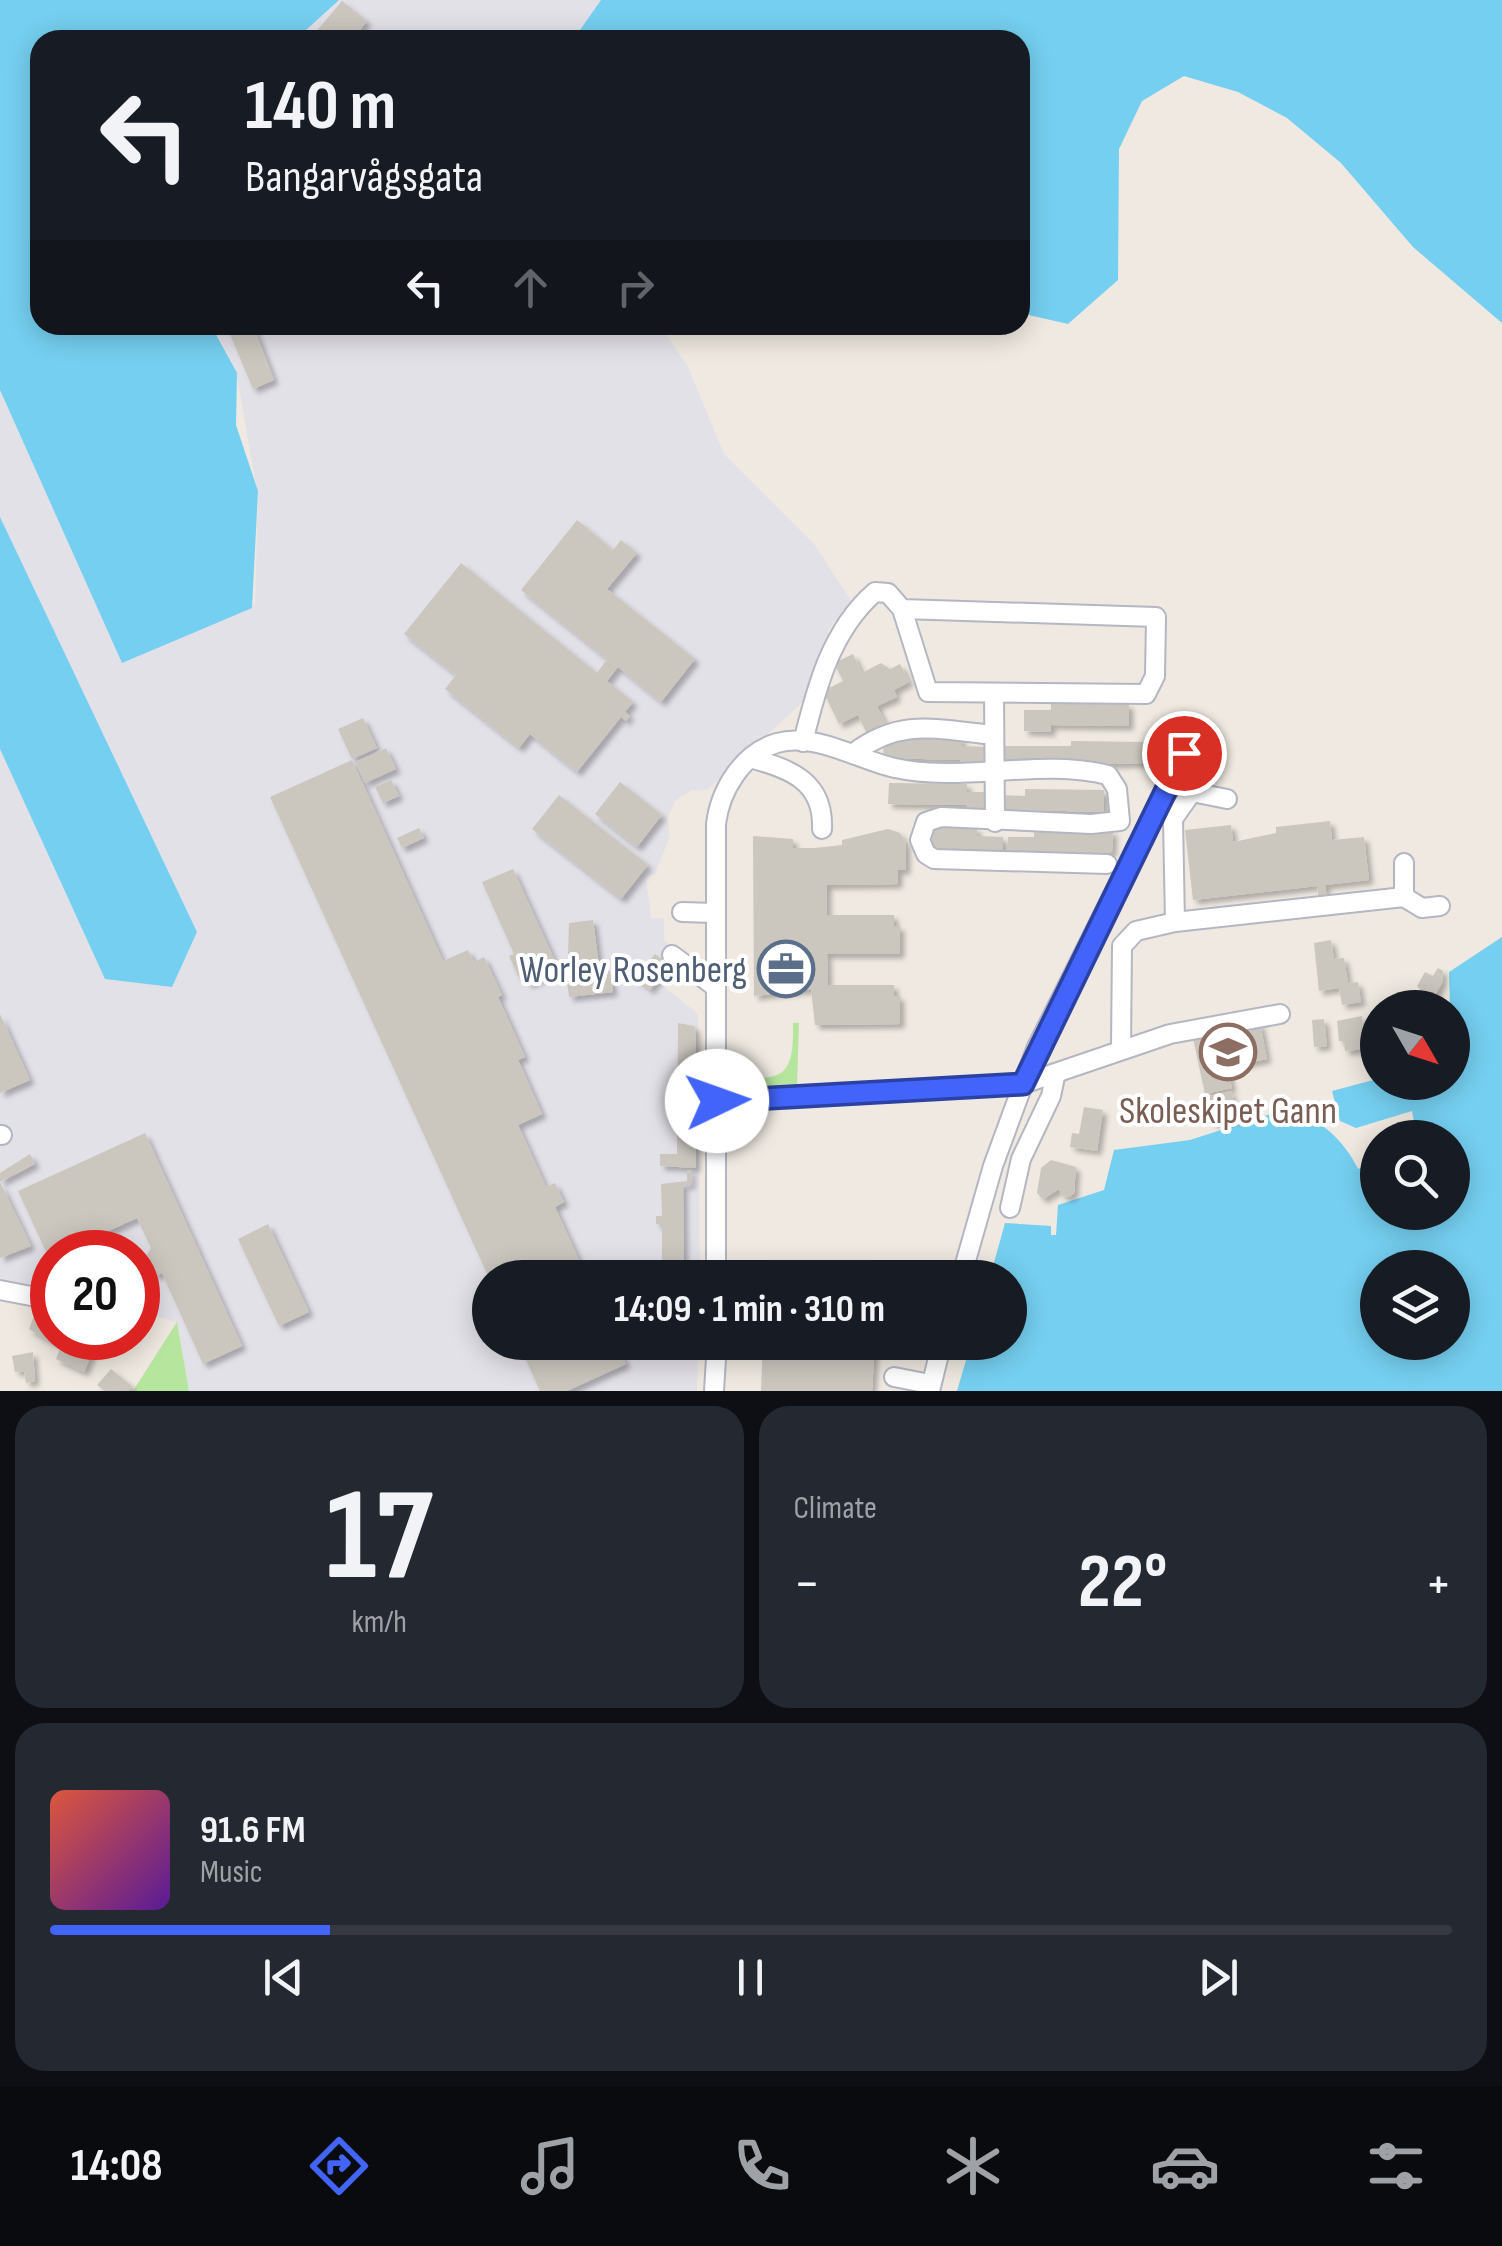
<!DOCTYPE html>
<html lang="en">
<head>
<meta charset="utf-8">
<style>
  :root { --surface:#171b24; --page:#242831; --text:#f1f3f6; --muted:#9ea1a6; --line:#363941; --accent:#4264fb }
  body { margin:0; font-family:"Sofia Sans Condensed",sans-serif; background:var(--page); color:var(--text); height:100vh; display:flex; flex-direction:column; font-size:38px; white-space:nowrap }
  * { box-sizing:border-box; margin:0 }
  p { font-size:32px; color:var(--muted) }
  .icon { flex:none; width:55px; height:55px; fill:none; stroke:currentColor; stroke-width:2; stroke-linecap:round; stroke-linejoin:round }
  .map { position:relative; height:1391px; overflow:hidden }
  .sheet { display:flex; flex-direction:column; gap:15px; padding:15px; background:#0d0f14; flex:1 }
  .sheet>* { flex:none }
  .hud { position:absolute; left:30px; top:30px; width:1000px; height:305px; border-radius:30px; box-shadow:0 5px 25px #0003; background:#171b24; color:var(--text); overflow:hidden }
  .needle { width:65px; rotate:129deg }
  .tools { position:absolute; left:1360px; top:990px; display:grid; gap:20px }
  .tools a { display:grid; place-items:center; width:110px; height:110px; border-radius:50%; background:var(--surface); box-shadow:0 5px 25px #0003; font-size:50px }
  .speed { position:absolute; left:30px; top:1230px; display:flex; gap:20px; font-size:50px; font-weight:700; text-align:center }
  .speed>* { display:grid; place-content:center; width:130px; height:130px; border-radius:50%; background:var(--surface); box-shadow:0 5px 25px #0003; line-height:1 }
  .speed .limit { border:15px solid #d22; background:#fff; color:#111 }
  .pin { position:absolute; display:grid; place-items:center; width:85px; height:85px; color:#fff; margin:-42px; border:5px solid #fff; border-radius:50%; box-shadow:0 2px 10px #0007 }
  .me { position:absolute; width:110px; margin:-55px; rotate:87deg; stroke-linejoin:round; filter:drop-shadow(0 0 8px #0008) }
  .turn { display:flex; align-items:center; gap:35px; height:210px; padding:0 50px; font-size:45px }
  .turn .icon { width:130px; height:130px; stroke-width:2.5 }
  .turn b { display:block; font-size:70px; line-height:85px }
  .lanes { display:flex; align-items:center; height:95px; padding:0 50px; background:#0003; justify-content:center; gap:50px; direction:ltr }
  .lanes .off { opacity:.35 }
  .big { font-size:75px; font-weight:700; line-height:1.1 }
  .sheet .tile { flex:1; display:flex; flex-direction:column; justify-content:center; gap:15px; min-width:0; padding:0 35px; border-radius:30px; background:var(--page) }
  .sheet .dial { align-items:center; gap:0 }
  .dial b { font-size:130px; line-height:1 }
  .song { display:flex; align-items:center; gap:30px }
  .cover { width:120px; height:120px; border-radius:15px; background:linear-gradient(135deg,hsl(10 70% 55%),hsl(270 70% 35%)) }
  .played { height:10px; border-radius:5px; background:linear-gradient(90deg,var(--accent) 20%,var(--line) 20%) }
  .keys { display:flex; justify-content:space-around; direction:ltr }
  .heat { display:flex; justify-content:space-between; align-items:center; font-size:55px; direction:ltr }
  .sheet .tiles { flex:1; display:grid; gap:15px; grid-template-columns:1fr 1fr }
  .tile:last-child { grid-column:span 2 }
  .trip { position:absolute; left:472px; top:1260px; width:555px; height:100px; border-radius:50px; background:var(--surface); box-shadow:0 5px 25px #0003; font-weight:700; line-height:100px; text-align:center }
  .tabs { display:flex; height:160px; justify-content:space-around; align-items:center; background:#090b0e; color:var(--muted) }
  .tabs .icon { width:70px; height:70px }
  .tabs .current { color:var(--accent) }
  .tabs b { font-size:45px; color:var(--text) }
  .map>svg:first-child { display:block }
  .industrial { fill:#e3e1e8 }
  .green { fill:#b6e59e }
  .water { fill:#75cff0; fill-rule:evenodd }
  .building { fill:#cbc7bf; filter:url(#shadow) }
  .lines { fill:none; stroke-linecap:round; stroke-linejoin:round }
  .minor-casing { stroke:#b4b7c1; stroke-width:22 }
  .minor { stroke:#fff; stroke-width:18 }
  .route-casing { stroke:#2b41a3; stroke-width:25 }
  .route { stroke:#4264fb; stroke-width:18 }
  .labels { text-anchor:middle; stroke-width:8; stroke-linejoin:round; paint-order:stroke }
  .service-label { font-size:38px; fill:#4e5e75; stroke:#fff; text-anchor:end }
  .education-label { font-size:38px; fill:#785e54; stroke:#fff }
</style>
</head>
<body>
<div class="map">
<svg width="1502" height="1391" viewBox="0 0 1502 1391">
  <defs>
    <filter id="shadow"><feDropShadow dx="4.5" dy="4.5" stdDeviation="2.5" flood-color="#0004"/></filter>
  </defs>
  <rect width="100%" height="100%" fill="#efe9e1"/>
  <g class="industrial">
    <polygon points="335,0 601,0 574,40 292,40"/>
    <polygon points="213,325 660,325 688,367 724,454 815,545 851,601 829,629 807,698 707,790 692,790 675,801 667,819 670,836 655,874 646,878 651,918 664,918 664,940 676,950 657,981 698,1014 700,1277 490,1278 490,1342 698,1343 697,1391 189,1391 177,1322 138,1312 138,1252 52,1252 52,1291 0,1278 0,388 122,657 255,604 258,497 236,371"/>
  </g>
  <g class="green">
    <path d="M 793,1023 L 799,1023 L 797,1086 C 763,1088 731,1096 733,1052 L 756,1077 C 794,1082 793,1052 793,1023 Z"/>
    <polygon points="177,1322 189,1391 133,1391"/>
  </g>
  <g class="water">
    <polygon points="0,0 339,0 295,40 40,40 40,325 211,325 237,373 236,425 258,491 252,608 122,663 0,390"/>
    <polygon points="601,0 1502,0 1502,323 1413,247 1341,163 1287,118 1238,92 1184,76 1142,101 1119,149 1118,280 1068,324 1020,313 1020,40 573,40"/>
    <polygon points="0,517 197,932 172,987 105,979 0,749"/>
    <path d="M 1502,937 L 1502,1391 L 957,1391 L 971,1343 L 1010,1342 L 1010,1278 L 990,1277 L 1005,1223 L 1051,1226 L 1051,1235 L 1056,1235 L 1058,1205 L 1104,1190 L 1114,1150 L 1190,1140 L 1283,1110 C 1313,1110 1346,1142 1358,1169 L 1377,1162 L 1378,1212 L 1452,1212 L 1452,1138 L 1431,1137 L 1428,1126 L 1415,1128 L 1412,1111 L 1356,1128 L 1340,1121 L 1332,1091 L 1377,1079 L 1378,1082 L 1452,1082 L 1449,972 ZM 1378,1268 L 1452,1268 L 1452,1342 L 1378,1342 Z"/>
  </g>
  <g class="building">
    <polygon points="342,1 367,21 352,40 309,40"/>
    <polygon points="226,325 253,325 274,380 253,389"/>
    <polygon points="577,520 613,550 621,540 637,553 607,589 695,659 661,702 618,667 607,681 633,702 625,712 630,716 626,721 621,717 577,772 530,734 519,748 445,689 456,675 404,634 461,563 597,673 607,659 521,590"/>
    <polygon points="853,654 862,673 881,663 890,669 900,664 909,682 894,690 897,697 877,706 886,725 867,734 858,715 839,724 823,691 843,681 834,663"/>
    <polygon points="1051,703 1129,704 1129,726 1051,725 1051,732 1024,731 1024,710 1051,710"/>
    <polygon points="363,718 377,748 352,759 338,729"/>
    <polygon points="884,737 962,738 962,746 988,747 987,768 960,768 961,760 883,758"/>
    <polygon points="1071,741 1144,742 1143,763 1005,767 1005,746 1071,746"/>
    <polygon points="386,748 396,769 365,783 356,762"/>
    <polygon points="352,760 443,961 468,950 474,962 484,957 502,995 498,997 525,1057 518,1060 542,1114 518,1125 546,1187 555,1183 564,1202 555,1207 587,1278 489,1278 270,797"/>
    <polygon points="391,780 399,796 383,803 375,787"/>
    <polygon points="620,782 662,815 637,847 595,814"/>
    <polygon points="889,783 967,784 967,792 993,792 993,813 966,812 966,805 888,804"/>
    <polygon points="1025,789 1104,790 1104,812 1026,810 1026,817 998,817 999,795 1025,796"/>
    <polygon points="559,795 648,865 621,899 532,829"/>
    <polygon points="1330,821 1332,840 1364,837 1369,880 1325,885 1327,898 1319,899 1317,886 1193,900 1185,830 1231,825 1233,842 1276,833 1276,827"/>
    <polygon points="419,828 424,838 402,848 397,838"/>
    <polygon points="931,828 977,828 977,836 1003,837 1003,858 976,857 976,849 931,849"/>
    <polygon points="888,829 900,833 906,843 906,870 898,870 898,884 827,885 827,915 894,915 894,926 900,926 900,954 827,954 828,985 894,985 894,996 900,996 900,1024 815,1025 811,989 754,996 753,836 793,839 793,848 815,848 842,845 842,840"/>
    <polygon points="1034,830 1113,831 1112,853 1035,852 1035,859 1008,858 1008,837 1034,837"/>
    <polygon points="513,869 559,970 528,984 523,973 518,976 509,956 514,954 482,882"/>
    <polygon points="593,920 600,973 610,971 613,992 569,997 567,980 577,979 573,954 568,955 569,923"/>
    <polygon points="1331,940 1334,959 1344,958 1348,983 1358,982 1361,1002 1342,1005 1339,988 1319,991 1314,943"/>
    <polygon points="655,954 669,965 650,990 635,978"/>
    <polygon points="1438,968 1443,971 1442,983 1431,1002 1417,986 1425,972 1433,976"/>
    <polygon points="0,1014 30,1080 0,1093"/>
    <polygon points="1362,1016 1365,1049 1345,1051 1344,1041 1339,1041 1337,1021"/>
    <polygon points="1324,1019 1327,1046 1314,1047 1312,1020"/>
    <polygon points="678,1023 694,1026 696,1032 696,1168 660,1166 660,1154 677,1154"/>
    <polygon points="1260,1023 1267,1059 1227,1067 1232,1088 1205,1094 1193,1038"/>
    <polygon points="1231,1091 1237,1118 1211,1123 1205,1097"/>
    <polygon points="1084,1107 1103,1110 1097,1151 1070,1147 1072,1133 1079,1134"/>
    <polygon points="145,1133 242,1346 203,1364 162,1273 155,1276 146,1256 151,1248 137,1218 49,1258 18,1191"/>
    <polygon points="30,1154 35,1164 0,1182 31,1246 0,1258 0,1173"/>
    <polygon points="1051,1160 1076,1167 1074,1193 1070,1197 1062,1196 1059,1189 1043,1199 1037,1193 1041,1168"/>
    <polygon points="687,1170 691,1170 691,1185 683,1185 684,1278 662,1278 662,1224 656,1224 656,1216 662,1216 661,1184 687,1181"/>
    <polygon points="268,1224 309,1312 279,1326 238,1239"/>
    <polygon points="767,1260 879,1261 878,1278 766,1278"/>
    <polygon points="37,1308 52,1314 54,1344 29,1329"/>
    <polygon points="64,1338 95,1346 84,1372 56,1359"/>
    <polygon points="518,1342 616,1342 626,1364 567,1391 540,1391"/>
    <polygon points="763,1342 875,1342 872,1391 761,1391"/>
    <polygon points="33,1352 35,1381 26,1383 24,1371 15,1372 12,1356"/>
    <polygon points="111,1369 132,1386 128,1391 105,1391 97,1385"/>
  </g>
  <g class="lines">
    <g class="minor-casing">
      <g id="minor">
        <polyline points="994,693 995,822"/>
        <path d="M 803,742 C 816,689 831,630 875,592 L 888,593 L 902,609 L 928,692 L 1146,694 L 1155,676 L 1156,617 L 902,609"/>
        <path d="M 855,752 C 903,717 938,730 994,735"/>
        <path d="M 750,758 C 790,769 824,781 822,829"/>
        <polyline points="1404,863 1404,897"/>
        <polyline points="682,912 714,913"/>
        <polyline points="1175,922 1173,819 1192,792 1227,799"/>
        <polyline points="672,955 714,986"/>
        <polyline points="1121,1048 1122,946 1136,931 1175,922 1404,897 1422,908 1440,906"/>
        <polyline points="717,1101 1023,1084 1170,1034 1280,1014"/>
        <polyline points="0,1135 2,1135"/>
        <polyline points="1010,1208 1021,1159 1051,1096 1055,1077"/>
        <path d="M 716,1278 L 716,824 C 720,791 742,753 777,743 C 816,732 858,760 895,768 C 963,783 1040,758 1108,775 L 1117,789 L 1120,821 L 1091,824 L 941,817 L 926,822 L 920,840 L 926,854 L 934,859 L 1107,864"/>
        <polyline points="961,1278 993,1166 1036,1049 1184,753"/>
        <polyline points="0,1290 52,1300"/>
        <polyline points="894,1377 930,1384"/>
        <polyline points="714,1391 717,1342"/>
        <polyline points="930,1391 942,1342"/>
      </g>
    </g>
    <use href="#minor" class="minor"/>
  </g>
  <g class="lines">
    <g class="route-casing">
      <polyline id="route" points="717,1101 1023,1084 1184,753"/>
    </g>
    <use href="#route" class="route"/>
  </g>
  <defs>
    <g id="office-ring" transform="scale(2.875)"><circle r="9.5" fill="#fff" stroke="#5c6f8a" stroke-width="1.5"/><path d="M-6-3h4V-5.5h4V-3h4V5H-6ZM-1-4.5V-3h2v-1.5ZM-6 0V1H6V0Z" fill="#5c6f8a"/></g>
    <g id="school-ring" transform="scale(2.875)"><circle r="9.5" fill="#fff" stroke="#8d6e63" stroke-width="1.5"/><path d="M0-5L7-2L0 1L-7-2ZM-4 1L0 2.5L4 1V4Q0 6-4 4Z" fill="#8d6e63"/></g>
  </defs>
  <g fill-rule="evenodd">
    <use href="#office-ring" x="786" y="969"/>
    <use href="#school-ring" x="1228" y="1052"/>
  </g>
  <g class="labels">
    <g class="service-label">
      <text x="747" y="982">Worley Rosenberg</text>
    </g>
    <g class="education-label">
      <text x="1228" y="1123">Skoleskipet Gann</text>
    </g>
  </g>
</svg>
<div class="tools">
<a><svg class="needle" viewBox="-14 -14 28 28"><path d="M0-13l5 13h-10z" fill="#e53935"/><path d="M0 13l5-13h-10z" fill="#9ea1a6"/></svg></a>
<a><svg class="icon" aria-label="search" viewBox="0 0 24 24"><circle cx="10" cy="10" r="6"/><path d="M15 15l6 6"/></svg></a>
<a><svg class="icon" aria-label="layers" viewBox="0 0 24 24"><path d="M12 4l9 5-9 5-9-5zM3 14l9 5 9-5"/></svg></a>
</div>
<div class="speed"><div class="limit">20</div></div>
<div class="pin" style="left:1184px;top:753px;background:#d93025"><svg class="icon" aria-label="arrive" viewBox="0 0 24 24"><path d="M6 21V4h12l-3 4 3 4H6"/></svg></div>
<svg class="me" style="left:717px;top:1101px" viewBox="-20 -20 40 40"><circle r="19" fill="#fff"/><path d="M0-13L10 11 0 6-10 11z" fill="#4264fb"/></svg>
<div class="trip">14:09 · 1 min · 310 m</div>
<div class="hud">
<div class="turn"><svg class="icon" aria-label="left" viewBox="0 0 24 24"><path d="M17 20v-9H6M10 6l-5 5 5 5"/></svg><div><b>140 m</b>Bangarvågsgata</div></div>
<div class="lanes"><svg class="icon" aria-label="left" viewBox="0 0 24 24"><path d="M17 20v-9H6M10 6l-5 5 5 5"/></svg><svg class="icon off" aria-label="ahead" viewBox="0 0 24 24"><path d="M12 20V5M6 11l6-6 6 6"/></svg><svg class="icon off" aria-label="right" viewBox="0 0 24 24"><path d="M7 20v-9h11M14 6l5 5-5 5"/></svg></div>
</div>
</div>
<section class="sheet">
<div class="tiles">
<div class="tile dial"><b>17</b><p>km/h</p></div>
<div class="tile"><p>Climate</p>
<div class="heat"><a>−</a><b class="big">22°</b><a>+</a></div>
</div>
<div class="tile">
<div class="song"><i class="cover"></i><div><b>91.6 FM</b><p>Music</p></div></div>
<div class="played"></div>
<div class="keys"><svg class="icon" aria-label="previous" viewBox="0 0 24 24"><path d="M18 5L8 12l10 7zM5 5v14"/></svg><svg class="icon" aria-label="pause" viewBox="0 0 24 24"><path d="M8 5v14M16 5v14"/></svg><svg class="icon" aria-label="next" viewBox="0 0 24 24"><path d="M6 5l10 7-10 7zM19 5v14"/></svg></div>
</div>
</div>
</section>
<nav class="tabs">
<b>14:08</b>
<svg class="icon current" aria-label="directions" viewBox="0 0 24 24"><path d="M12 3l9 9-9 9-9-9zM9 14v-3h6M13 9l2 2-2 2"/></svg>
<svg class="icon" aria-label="music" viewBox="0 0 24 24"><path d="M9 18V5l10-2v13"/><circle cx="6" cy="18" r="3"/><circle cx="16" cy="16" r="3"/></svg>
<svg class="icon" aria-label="phone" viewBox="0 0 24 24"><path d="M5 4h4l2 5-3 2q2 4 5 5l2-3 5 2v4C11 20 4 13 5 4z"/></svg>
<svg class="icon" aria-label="climate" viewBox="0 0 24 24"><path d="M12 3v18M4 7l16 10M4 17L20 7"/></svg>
<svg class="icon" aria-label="car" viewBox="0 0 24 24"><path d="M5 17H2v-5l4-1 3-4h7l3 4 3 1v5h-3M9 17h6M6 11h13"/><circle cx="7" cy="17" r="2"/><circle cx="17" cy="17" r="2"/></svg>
<svg class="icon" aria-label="filters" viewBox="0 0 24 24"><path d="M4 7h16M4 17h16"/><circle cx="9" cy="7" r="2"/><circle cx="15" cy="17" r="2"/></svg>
</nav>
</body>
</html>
